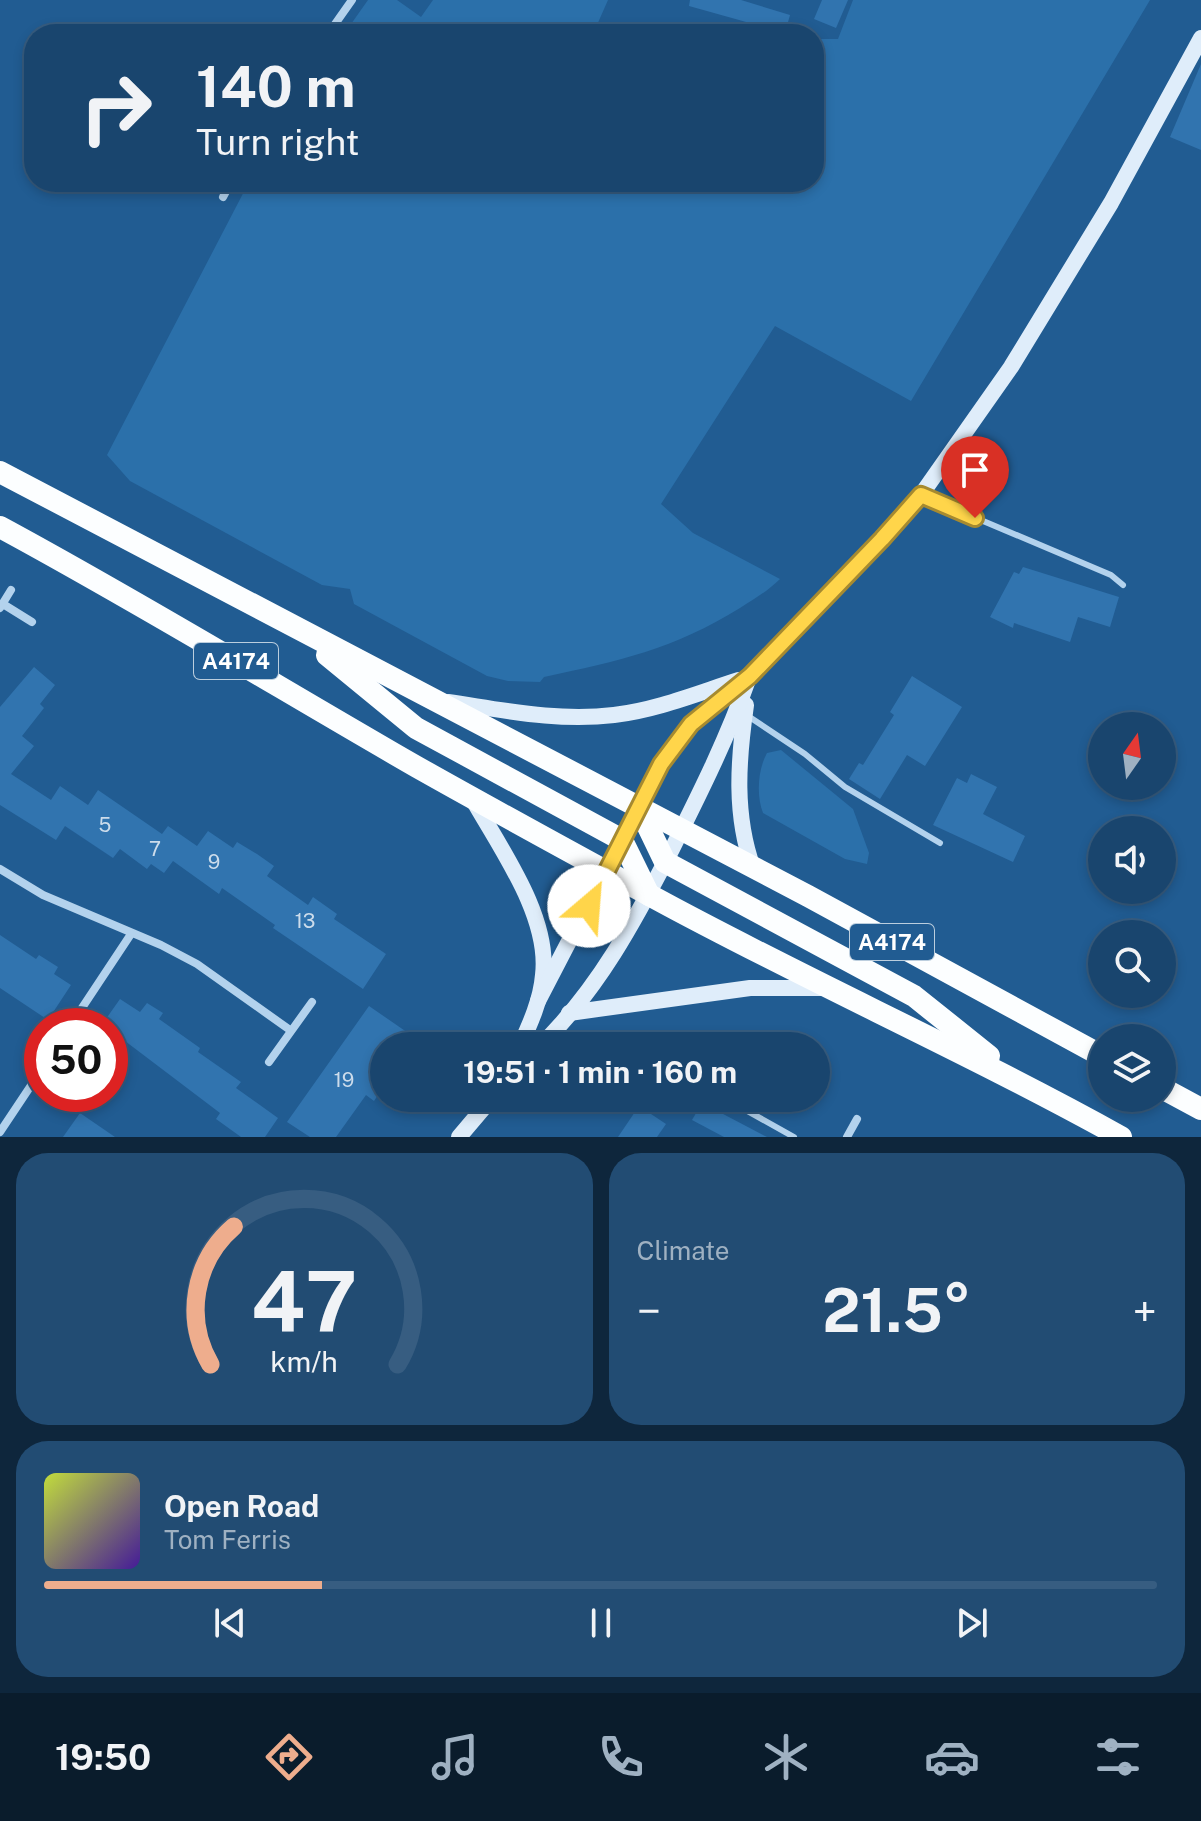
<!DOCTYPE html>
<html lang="en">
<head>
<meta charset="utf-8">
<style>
  :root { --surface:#19456e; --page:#224c73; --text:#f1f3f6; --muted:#9fb1c2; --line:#375d81; --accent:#eead8d }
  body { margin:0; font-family:"Public Sans",sans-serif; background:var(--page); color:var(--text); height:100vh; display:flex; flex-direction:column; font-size:30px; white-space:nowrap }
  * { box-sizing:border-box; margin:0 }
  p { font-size:26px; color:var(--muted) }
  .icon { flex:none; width:44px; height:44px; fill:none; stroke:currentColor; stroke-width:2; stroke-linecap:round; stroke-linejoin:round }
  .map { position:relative; height:1137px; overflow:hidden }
  .side { display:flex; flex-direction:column; gap:16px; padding:16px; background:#0e263c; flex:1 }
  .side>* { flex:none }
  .banner { position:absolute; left:24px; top:24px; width:800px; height:168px; border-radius:32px; box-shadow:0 4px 12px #0003,0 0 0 2px var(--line); background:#19456e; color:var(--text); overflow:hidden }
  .needle { width:52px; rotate:14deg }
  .buttons { position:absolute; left:1088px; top:712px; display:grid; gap:16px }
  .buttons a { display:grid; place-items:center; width:88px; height:88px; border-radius:50%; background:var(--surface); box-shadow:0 4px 12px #0003,0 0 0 2px var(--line); font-size:40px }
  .speed { position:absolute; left:24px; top:1008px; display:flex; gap:16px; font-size:40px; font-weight:700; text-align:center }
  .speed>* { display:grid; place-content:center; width:104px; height:104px; border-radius:50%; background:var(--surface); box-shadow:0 4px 12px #0003,0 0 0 2px var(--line); line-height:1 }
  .speed .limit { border:12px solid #d22; background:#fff; color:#111 }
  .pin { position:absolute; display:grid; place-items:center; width:68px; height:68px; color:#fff; margin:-82px -34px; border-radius:50% 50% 50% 0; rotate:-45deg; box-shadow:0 0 8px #0007 }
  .pin .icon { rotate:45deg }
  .me { position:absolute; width:88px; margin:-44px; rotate:27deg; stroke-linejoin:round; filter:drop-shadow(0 0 6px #0008) }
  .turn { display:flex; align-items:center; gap:28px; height:168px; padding:0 40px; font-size:36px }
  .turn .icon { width:104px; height:104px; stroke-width:2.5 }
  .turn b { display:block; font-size:56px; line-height:68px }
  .big { font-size:60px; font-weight:700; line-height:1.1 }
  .side .tile { flex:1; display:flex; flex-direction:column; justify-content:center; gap:12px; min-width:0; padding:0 28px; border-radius:32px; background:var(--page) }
  .side .dial { align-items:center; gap:0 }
  .dial svg { height:208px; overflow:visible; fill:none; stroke:var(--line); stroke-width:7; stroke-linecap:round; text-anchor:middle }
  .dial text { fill:var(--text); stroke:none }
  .song { display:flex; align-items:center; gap:24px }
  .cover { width:96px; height:96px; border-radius:12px; background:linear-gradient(135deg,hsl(70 70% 55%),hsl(260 70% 35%)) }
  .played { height:8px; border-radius:4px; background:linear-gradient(90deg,var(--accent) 25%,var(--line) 25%) }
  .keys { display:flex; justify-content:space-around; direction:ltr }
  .heat { display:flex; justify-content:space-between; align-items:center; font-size:44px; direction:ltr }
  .side .tiles { flex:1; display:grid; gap:16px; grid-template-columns:1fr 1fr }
  .tile:last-child { grid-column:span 2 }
  .trip { position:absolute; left:370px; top:1032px; width:460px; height:80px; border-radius:40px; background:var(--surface); box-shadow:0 4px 12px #0003,0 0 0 2px var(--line); font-weight:700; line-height:80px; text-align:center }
  .tabs { display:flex; height:128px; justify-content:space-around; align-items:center; background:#0a1c2c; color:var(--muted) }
  .tabs .icon { width:56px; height:56px }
  .tabs .selected { color:var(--accent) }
  .tabs b { font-size:36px; color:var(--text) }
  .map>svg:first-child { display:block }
  .green { fill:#2b70aa }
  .building { fill:#3174af }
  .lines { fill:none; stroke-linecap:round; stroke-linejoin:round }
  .service { stroke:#b3d2ed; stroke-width:6 }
  .minor { stroke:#b3d2ed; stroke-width:8 }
  .secondary { stroke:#dfedfa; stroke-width:16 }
  .trunk { stroke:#fcfeff; stroke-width:22 }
  .route-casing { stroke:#a68a30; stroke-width:20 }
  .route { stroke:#ffd54a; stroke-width:14 }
  .labels { text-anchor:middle; stroke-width:8; stroke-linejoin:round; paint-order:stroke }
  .number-label { font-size:20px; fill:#ccdceb }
  .shield { fill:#215c92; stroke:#bccede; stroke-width:2 }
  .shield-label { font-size:22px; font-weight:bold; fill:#fff }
</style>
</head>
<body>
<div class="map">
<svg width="1201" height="1137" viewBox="0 0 1201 1137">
  <rect width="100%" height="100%" fill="#215c92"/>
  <g class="green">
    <polygon points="368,0 397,0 421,17 433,0 608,0 593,34 344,34"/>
    <path d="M 853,0 L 1150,0 L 911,401 L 775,326 L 661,504 L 693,533 L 780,579 C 768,591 754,599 740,608 C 674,649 619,661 544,677 L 540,682 L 508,681 L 487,676 L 354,604 L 350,589 L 322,585 L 130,481 L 107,455 L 249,182 L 814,182 L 814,39 L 838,39 Z"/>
    <path d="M 781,750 L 853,809 L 869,853 L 867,864 L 845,859 L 763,813 C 756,795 758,769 767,753 Z"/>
  </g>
  <g class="building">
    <polygon points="690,0 741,0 790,15 785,33 689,6"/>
    <polygon points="822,0 848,0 836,28 814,19"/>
    <polygon points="1201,64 1201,150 1170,137"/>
    <polygon points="1023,567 1119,597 1110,627 1078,617 1070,642 1014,623 1013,628 990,617 1014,572 1019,574"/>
    <polygon points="34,667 55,685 40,704 44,708 22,736 34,746 11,774 51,800 60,786 88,805 98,790 162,834 168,826 197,846 208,831 233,848 237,842 257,854 274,866 267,876 308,905 313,897 337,914 334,919 386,954 363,989 273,928 275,925 222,888 219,894 173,861 164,873 151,864 147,869 120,849 113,858 65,826 56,840 0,805 0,707"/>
    <polygon points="912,676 962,707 925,766 907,755 880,799 849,779 859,763 863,765 894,715 890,712"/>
    <polygon points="971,774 997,787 983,814 1025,836 1013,862 933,825 957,778 967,783"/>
    <polygon points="0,935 36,959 39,955 58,967 54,974 71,985 48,1020 0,988"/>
    <polygon points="120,999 140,1012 147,1003 163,1013 159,1019 200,1048 198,1052 241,1082 236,1088 278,1118 265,1137 241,1137 216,1119 220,1113 125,1041 110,1063 110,1026 101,1026"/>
    <polygon points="369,1006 427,1046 384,1046 384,1086 374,1101 366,1095 336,1137 310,1137 287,1122"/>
    <polygon points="702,1103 725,1115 767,1137 724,1137 692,1120"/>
    <polygon points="639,1106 666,1124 657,1137 618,1137"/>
    <polygon points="80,1113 115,1137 63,1137"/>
  </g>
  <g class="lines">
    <g class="service">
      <polyline points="924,496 1111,575 1123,585"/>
      <polyline points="748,716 805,754 845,787 940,843"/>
      <polyline points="724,1098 794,1137"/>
    </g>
    <g class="minor">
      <polyline points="328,34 352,0"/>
      <polyline points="223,197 231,182"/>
      <polyline points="3,604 32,622"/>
      <polyline points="0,608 11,590"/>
      <polyline points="0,869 43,895 161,945 197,964 290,1030"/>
      <polyline points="70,1026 131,934"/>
      <polyline points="269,1062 312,1002"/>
      <polyline points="0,1132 42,1069"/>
      <polyline points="847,1137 857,1119"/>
    </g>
    <g class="secondary">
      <path d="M 448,702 C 503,710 558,722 614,715 C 657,710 698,693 739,680"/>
      <path d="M 746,705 C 738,761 734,815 753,868"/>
      <path d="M 472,798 C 500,848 550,916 543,975 C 541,1000 530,1024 520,1046"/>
      <polyline points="538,1001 661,764 691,724 750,676 882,539 921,495 1011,367 1111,203 1201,38"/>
      <polyline points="569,1013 750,988 824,988"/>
      <path d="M 540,1046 C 598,990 635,920 672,849 C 700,793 728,737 749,677"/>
      <polyline points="459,1137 492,1098"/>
    </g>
    <g class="trunk">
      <polyline points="0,472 808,896 1102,1056"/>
      <path d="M 0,527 C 141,603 278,687 417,767 C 495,811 574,854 653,897 C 807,981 968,1052 1121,1137"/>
      <polyline points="327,655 416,728 622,840 649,895"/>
      <polyline points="639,808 665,862 914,996 989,1056"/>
      <polyline points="1162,1088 1201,1109"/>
    </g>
  </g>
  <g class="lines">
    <g class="route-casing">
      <polyline id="route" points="589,906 661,764 691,724 750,676 882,539 921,495 975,518"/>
    </g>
    <use href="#route" class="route"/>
  </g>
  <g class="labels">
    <g class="number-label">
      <text x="105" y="832">5</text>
      <text x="155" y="856">7</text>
      <text x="214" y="869">9</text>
      <text x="305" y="928">13</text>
      <text x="344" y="1087">19</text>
    </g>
    <g class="shield">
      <rect x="194" y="643" width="84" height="36" rx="6"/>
      <rect x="850" y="924" width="84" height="36" rx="6"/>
    </g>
    <g class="shield-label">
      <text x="236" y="669">A4174</text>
      <text x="892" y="950">A4174</text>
    </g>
  </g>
</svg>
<div class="buttons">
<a><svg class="needle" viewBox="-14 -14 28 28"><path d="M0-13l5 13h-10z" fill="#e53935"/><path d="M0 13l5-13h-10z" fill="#9fb1c2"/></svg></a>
<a><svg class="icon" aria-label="sound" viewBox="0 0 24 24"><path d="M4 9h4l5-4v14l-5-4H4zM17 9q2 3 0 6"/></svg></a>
<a><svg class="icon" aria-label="search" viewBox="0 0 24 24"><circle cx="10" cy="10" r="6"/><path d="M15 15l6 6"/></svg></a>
<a><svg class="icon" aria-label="layers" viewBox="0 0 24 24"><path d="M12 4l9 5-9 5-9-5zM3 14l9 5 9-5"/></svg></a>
</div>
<div class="speed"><div class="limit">50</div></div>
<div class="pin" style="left:975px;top:518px;background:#d93025"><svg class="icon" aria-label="arrive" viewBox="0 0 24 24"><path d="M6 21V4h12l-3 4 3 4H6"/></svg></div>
<svg class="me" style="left:589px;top:906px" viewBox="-20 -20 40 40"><circle r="19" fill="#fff"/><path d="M0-13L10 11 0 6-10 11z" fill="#ffd54a"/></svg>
<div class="trip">19:51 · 1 min · 160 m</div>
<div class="banner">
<div class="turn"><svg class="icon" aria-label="right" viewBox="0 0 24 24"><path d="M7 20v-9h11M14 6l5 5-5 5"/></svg><div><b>140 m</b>Turn right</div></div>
</div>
</div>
<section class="side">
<div class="tiles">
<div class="tile dial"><svg viewBox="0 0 100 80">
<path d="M14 69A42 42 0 1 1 86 69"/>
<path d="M14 69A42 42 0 0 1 23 16" stroke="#eead8d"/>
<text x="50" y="56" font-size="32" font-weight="700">47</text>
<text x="50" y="72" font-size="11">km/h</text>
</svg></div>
<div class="tile"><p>Climate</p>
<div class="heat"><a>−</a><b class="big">21.5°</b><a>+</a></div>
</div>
<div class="tile">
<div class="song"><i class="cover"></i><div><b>Open Road</b><p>Tom Ferris</p></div></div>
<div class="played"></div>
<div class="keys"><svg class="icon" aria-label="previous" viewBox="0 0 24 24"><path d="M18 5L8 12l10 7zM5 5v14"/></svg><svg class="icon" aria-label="pause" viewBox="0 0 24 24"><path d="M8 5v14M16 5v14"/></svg><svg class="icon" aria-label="next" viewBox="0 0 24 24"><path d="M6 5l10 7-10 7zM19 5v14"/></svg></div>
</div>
</div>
</section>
<nav class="tabs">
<b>19:50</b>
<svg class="icon selected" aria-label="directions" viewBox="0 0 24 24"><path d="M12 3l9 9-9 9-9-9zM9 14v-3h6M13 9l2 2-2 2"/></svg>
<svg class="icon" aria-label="music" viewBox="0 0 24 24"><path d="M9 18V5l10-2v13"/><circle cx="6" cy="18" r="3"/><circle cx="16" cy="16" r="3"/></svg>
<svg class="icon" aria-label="phone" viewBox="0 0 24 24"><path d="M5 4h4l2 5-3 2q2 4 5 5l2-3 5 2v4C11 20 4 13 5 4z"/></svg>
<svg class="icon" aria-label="climate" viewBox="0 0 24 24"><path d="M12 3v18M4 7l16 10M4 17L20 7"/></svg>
<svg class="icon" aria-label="car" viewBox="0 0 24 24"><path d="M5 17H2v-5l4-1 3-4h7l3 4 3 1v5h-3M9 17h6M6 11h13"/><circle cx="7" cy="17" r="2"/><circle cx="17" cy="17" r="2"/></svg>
<svg class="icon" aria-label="filters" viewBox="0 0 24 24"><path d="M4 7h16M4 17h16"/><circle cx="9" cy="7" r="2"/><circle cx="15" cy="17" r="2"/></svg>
</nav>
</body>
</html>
